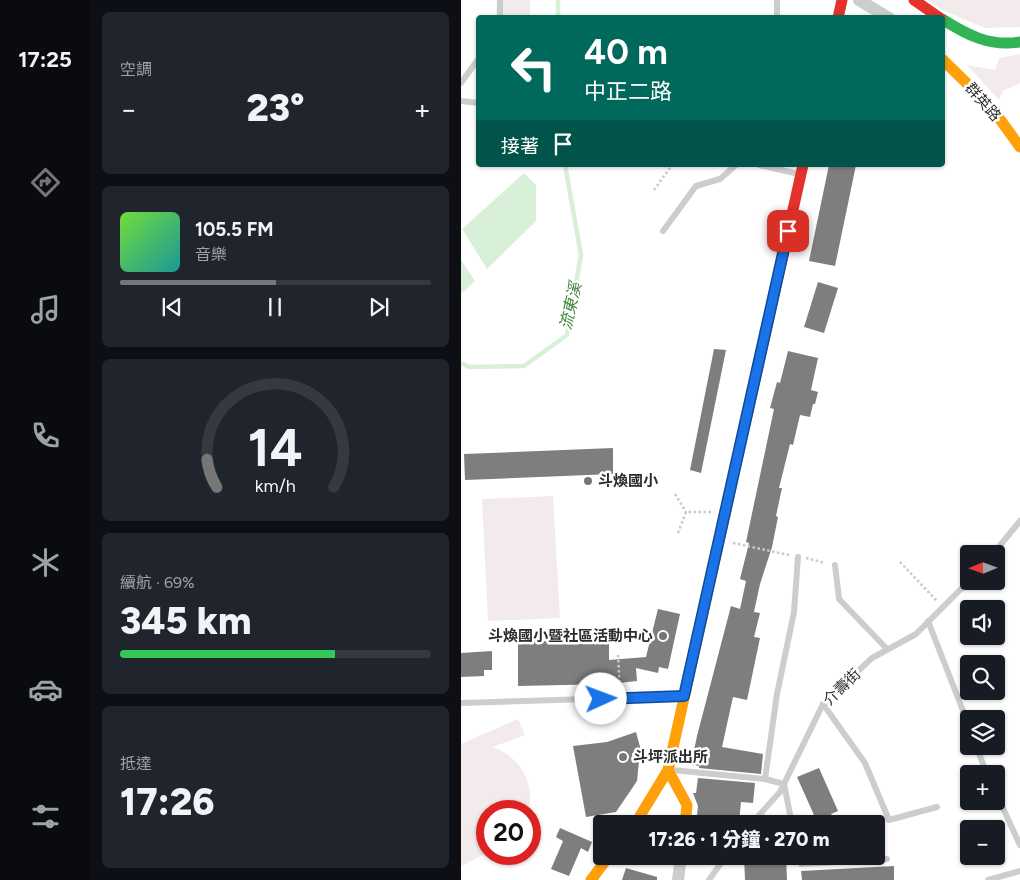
<!DOCTYPE html>
<html lang="zh-TW">
<head>
<meta charset="utf-8">
<style>
  :root { --surface:#171b24; --page:#20242c; --text:#f1f3f6; --muted:#9ea1a6; --line:#363941; --accent:#767676 }
  body { margin:0; font-family:Figtree,"Noto Sans TC",sans-serif; background:var(--page); color:var(--text); height:100vh; display:flex; flex-direction:column; font-size:19px; white-space:nowrap }
  * { box-sizing:border-box; margin:0 }
  p { font-size:16px; color:var(--muted) }
  .icon { flex:none; width:28px; height:28px; fill:none; stroke:currentColor; stroke-width:2; stroke-linecap:round; stroke-linejoin:round }
  .map { position:relative; flex:1; overflow:hidden }
  .side { display:flex; flex-direction:column; gap:12px; padding:12px; background:#0d0f14; width:371px }
  .side>* { flex:none }
  .guide { position:absolute; left:15px; top:15px; width:469px; height:152px; border-radius:5px; box-shadow:0 1px 4px #0004; background:#00695c; color:#fff; overflow:hidden }
  .needle { width:32px; rotate:269deg }
  .controls { position:absolute; left:499px; top:545px; display:grid; gap:10px }
  .controls a { display:grid; place-items:center; width:45px; height:45px; border-radius:5px; background:var(--surface); box-shadow:0 1px 4px #0004; font-size:25px }
  .speed { position:absolute; left:15px; top:800px; display:flex; gap:10px; font-size:25px; font-weight:700; text-align:center }
  .speed>* { display:grid; place-content:center; width:65px; height:65px; border-radius:50%; background:var(--surface); box-shadow:0 1px 4px #0004; line-height:1 }
  .speed .limit { border:8px solid #d22; background:#fff; color:#111 }
  .pin { position:absolute; display:grid; place-items:center; width:42px; height:42px; color:#fff; margin:-21px; border-radius:10px; box-shadow:0 2px 8px #0006 }
  .me { position:absolute; width:55px; margin:-28px; rotate:88deg; stroke-linejoin:round; filter:drop-shadow(0 0 4px #0008) }
  .turn { display:flex; align-items:center; gap:18px; height:105px; padding:0 25px; font-size:22px }
  .turn .icon { width:65px; height:65px; stroke-width:2.5 }
  .turn b { display:block; font-size:35px; line-height:42px }
  .then { display:flex; align-items:center; height:48px; padding:0 25px; background:#0003; gap:10px; font-size:19px }
  .big { font-size:38px; font-weight:800; line-height:1.1 }
  .side .tile { flex:1; display:flex; flex-direction:column; justify-content:center; gap:8px; min-width:0; padding:0 18px; border-radius:8px; background:var(--page) }
  .side .dial { align-items:center; gap:0 }
  .dial svg { height:130px; overflow:visible; fill:none; stroke:var(--line); stroke-width:7; stroke-linecap:round; text-anchor:middle }
  .dial text { fill:var(--text); stroke:none }
  .song { display:flex; align-items:center; gap:15px }
  .cover { width:60px; height:60px; border-radius:8px; background:linear-gradient(135deg,hsl(100 70% 55%),hsl(180 70% 35%)) }
  .played { height:5px; border-radius:2px; background:linear-gradient(90deg,var(--accent) 50%,var(--line) 50%) }
  .keys { display:flex; justify-content:space-around; direction:ltr }
  .heat { display:flex; justify-content:space-between; align-items:center; font-size:28px; direction:ltr }
  .charge { height:8px; border-radius:4px; background:linear-gradient(90deg,#34c759 69%,var(--line) 0) }
  .trip { position:absolute; left:132px; top:815px; width:292px; height:50px; border-radius:5px; background:var(--surface); box-shadow:0 1px 4px #0004; font-weight:800; line-height:50px; text-align:center }
  main { display:flex; flex:1; min-height:0 }
  .tab-bar { display:flex; flex-direction:column; width:90px; justify-content:space-around; align-items:center; background:#090b0e; color:var(--muted) }
  .tab-bar .icon { width:35px; height:35px }
  .tab-bar .selected { color:var(--accent) }
  .tab-bar b { font-size:22px; color:var(--text) }
  .map>svg:first-child { display:block }
  .green { fill:#f3ebeb }
  .water { fill:#d8f0d8 }
  .lines { fill:none; stroke-linecap:round; stroke-linejoin:round }
  .stream { stroke:#d8f0d8; stroke-width:4.5 }
  .building { fill:#7e7e7e }
  .path { stroke:#cacaca; stroke-width:2.5; stroke-dasharray:2.5 2.5; stroke-linecap:butt }
  .lane { stroke:#cdcdcd; stroke-width:6 }
  .street { stroke:#cdcdcd; stroke-width:12 }
  .fast { stroke:#30b455; stroke-width:11 }
  .slow { stroke:#ff9f0a; stroke-width:11 }
  .jam { stroke:#e5322d; stroke-width:11 }
  .route-casing { stroke:#114b97; stroke-width:12 }
  .route { stroke:#1a73e8; stroke-width:9 }
  .poi-dot { fill:#767676; stroke:#fff; stroke-width:2 }
  .labels { text-anchor:middle; stroke-width:5; stroke-linejoin:round; paint-order:stroke }
  .street-label { font-size:15px; fill:#2d2d2d; stroke:#fff }
  .poi-label { font-size:15px; font-weight:bold; fill:#2d2d2d; stroke:#fff; text-anchor:start }
  .water-label { font-size:16px; font-style:italic; fill:#3e843d; stroke:#fff }
</style>
</head>
<body>
<main>
<nav class="tab-bar">
<b>17:25</b>
<svg class="icon selected" aria-label="directions" viewBox="0 0 24 24"><path d="M12 3l9 9-9 9-9-9zM9 14v-3h6M13 9l2 2-2 2"/></svg>
<svg class="icon" aria-label="music" viewBox="0 0 24 24"><path d="M9 18V5l10-2v13"/><circle cx="6" cy="18" r="3"/><circle cx="16" cy="16" r="3"/></svg>
<svg class="icon" aria-label="phone" viewBox="0 0 24 24"><path d="M5 4h4l2 5-3 2q2 4 5 5l2-3 5 2v4C11 20 4 13 5 4z"/></svg>
<svg class="icon" aria-label="climate" viewBox="0 0 24 24"><path d="M12 3v18M4 7l16 10M4 17L20 7"/></svg>
<svg class="icon" aria-label="car" viewBox="0 0 24 24"><path d="M5 17H2v-5l4-1 3-4h7l3 4 3 1v5h-3M9 17h6M6 11h13"/><circle cx="7" cy="17" r="2"/><circle cx="17" cy="17" r="2"/></svg>
<svg class="icon" aria-label="filters" viewBox="0 0 24 24"><path d="M4 7h16M4 17h16"/><circle cx="9" cy="7" r="2"/><circle cx="15" cy="17" r="2"/></svg>
</nav>
<section class="side">
<div class="tile"><p>空調</p>
<div class="heat"><a>−</a><b class="big">23°</b><a>+</a></div>
</div>
<div class="tile">
<div class="song"><i class="cover"></i><div><b>105.5 FM</b><p>音樂</p></div></div>
<div class="played"></div>
<div class="keys"><svg class="icon" aria-label="previous" viewBox="0 0 24 24"><path d="M18 5L8 12l10 7zM5 5v14"/></svg><svg class="icon" aria-label="pause" viewBox="0 0 24 24"><path d="M8 5v14M16 5v14"/></svg><svg class="icon" aria-label="next" viewBox="0 0 24 24"><path d="M6 5l10 7-10 7zM19 5v14"/></svg></div>
</div>
<div class="tile dial"><svg viewBox="0 0 100 80">
<path d="M14 69A42 42 0 1 1 86 69"/>
<path d="M14 69A42 42 0 0 1 8 52" stroke="#767676"/>
<text x="50" y="56" font-size="32" font-weight="700">14</text>
<text x="50" y="72" font-size="11">km/h</text>
</svg></div>
<div class="tile"><p>續航 · 69%</p><b class="big">345 km</b><div class="charge"></div></div>
<div class="tile"><p>抵達</p><b class="big">17:26</b></div>
</section>
<div class="map">
<svg width="559" height="880" viewBox="0 0 559 880">
  <rect width="100%" height="100%" fill="#fff"/>
  <g class="green">
    <polygon points="36,0 69,0 69,17 35,18"/>
    <polygon points="466,0 559,0 559,27 524,28 483,11"/>
    <polygon points="559,54 559,83 542,91 538,100 506,65 534,70 538,58"/>
    <polygon points="92,496 99,618 27,621 21,499"/>
    <path d="M 57,719 L 64,735 L 32,747 C 61,759 73,781 68,811 L 26,811 L 26,853 L 0,866 L 0,744 Z"/>
  </g>
  <g class="water">
    <polygon points="63,173 75,185 75,221 26,269 1,229"/>
    <polygon points="0,260 14,281 0,294"/>
  </g>
  <g class="lines">
    <g class="stream">
      <polyline points="97,0 97,18"/>
      <polyline points="0,363 8,367 63,366 106,335 120,255 104,165"/>
    </g>
  </g>
  <g class="building">
    <polygon points="368,165 395,165 374,266 348,261"/>
    <polygon points="357,282 377,288 363,333 343,327"/>
    <polygon points="253,349 265,350 240,473 229,470"/>
    <polygon points="327,351 357,358 350,390 357,392 354,404 352,404 349,417 339,415 332,445 329,444 318,488 321,488 315,516 317,517 311,547 299,584 293,612 299,613 293,637 299,638 286,700 272,697 261,747 302,754 300,774 238,768 238,766 230,765 236,736 270,606 279,609 285,581 279,579 288,543 285,542 313,409 309,408 316,382 319,383"/>
    <polygon points="152,448 152,474 4,480 3,454"/>
    <polygon points="197,609 219,614 207,669 198,667 197,673 175,668 176,681 149,684 57,686 57,640 148,638 148,660 185,657"/>
    <polygon points="31,651 31,670 23,670 23,676 0,677 0,653"/>
    <polygon points="175,732 182,758 178,761 176,781 155,812 125,817 112,746 146,742"/>
    <polygon points="358,768 377,811 370,814 378,824 357,824 336,777"/>
    <polygon points="237,778 294,783 292,803 280,802 278,822 261,820 261,824 235,824 237,806 232,793 235,793"/>
    <polygon points="99,828 131,842 127,852 120,848 108,876 90,869 102,841 95,837"/>
    <polygon points="283,856 325,856 326,880 284,880"/>
    <polygon points="433,866 433,880 341,880 340,871"/>
    <polygon points="165,868 196,877 196,880 161,880"/>
  </g>
  <g class="lines">
    <g class="path">
      <polyline points="193,190 211,165"/>
      <polyline points="214,494 225,512"/>
      <polyline points="217,533 225,512 250,512"/>
      <polyline points="272,543 328,555"/>
      <polyline points="345,558 364,563"/>
      <polyline points="439,562 476,601"/>
      <polyline points="157,655 159,689"/>
    </g>
    <g class="lane">
      <polyline points="39,0 39,18"/>
      <polyline points="316,0 316,18"/>
      <polyline points="0,83 18,58"/>
      <polyline points="0,101 18,103"/>
      <polyline points="298,165 338,174"/>
      <polyline points="202,231 235,186 259,179 275,165"/>
      <polyline points="532,554 559,521"/>
      <polyline points="374,565 378,599 426,649"/>
      <polyline points="467,621 508,726"/>
      <polyline points="0,703 222,696"/>
      <polyline points="362,704 404,763 428,820 476,807"/>
      <polyline points="515,746 526,774"/>
      <polyline points="211,770 304,779 323,784 331,824"/>
      <polyline points="304,779 316,694 333,612 337,557"/>
      <polyline points="535,793 559,845"/>
      <polyline points="290,824 319,792 362,704 411,658 455,634 508,581"/>
      <polyline points="338,856 340,864 426,859"/>
      <polyline points="248,880 265,856"/>
      <polyline points="527,880 559,871"/>
    </g>
    <g class="street">
      <polyline points="398,0 428,18"/>
      <polyline points="217,880 220,856"/>
    </g>
    <path class="fast" d="M 481,19 C 506,35 529,47 559,42"/>
    <g class="slow">
      <polyline points="481,59 530,107 559,147"/>
      <polyline points="207,770 226,805 224,824"/>
      <polyline points="174,824 207,770 284,424"/>
      <polyline points="130,880 148,856"/>
    </g>
    <g class="jam">
      <polyline points="453,0 479,18"/>
      <polyline points="377,18 381,0"/>
      <polyline points="284,424 342,165"/>
    </g>
  </g>
  <g class="lines">
    <g class="route-casing">
      <polyline id="route" points="140,699 223,696 327,231"/>
    </g>
    <use href="#route" class="route"/>
  </g>
  <g class="poi-dot">
    <circle cx="127" cy="481" r="5"/>
    <circle cx="202" cy="636" r="5"/>
    <circle cx="162" cy="757" r="5"/>
  </g>
  <g class="labels">
    <g class="street-label">
      <text transform="translate(522 102) rotate(49)" y="5">群英路</text>
      <text transform="translate(381 687) rotate(-44)" y="5">介壽街</text>
    </g>
    <g class="poi-label">
      <text x="137" y="486">斗煥國小</text>
      <text x="192" y="641" text-anchor="end">斗煥國小暨社區活動中心</text>
      <text x="172" y="762">斗坪派出所</text>
    </g>
    <g class="water-label">
      <text transform="translate(109 306) rotate(-77)" y="6">流東溪</text>
    </g>
  </g>
</svg>
<div class="controls">
<a><svg class="needle" viewBox="-14 -14 28 28"><path d="M0-13l5 13h-10z" fill="#e53935"/><path d="M0 13l5-13h-10z" fill="#9ea1a6"/></svg></a>
<a><svg class="icon" aria-label="sound" viewBox="0 0 24 24"><path d="M4 9h4l5-4v14l-5-4H4zM17 9q2 3 0 6"/></svg></a>
<a><svg class="icon" aria-label="search" viewBox="0 0 24 24"><circle cx="10" cy="10" r="6"/><path d="M15 15l6 6"/></svg></a>
<a><svg class="icon" aria-label="layers" viewBox="0 0 24 24"><path d="M12 4l9 5-9 5-9-5zM3 14l9 5 9-5"/></svg></a>
<a>+</a>
<a>−</a>
</div>
<div class="speed"><div class="limit">20</div></div>
<div class="pin" style="left:327px;top:231px;background:#d93025"><svg class="icon" aria-label="arrive" viewBox="0 0 24 24"><path d="M6 21V4h12l-3 4 3 4H6"/></svg></div>
<svg class="me" style="left:140px;top:699px" viewBox="-20 -20 40 40"><circle r="19" fill="#fff"/><path d="M0-13L10 11 0 6-10 11z" fill="#1a73e8"/></svg>
<div class="trip">17:26 · 1 分鐘 · 270 m</div>
<div class="guide">
<div class="turn"><svg class="icon" aria-label="left" viewBox="0 0 24 24"><path d="M17 20v-9H6M10 6l-5 5 5 5"/></svg><div><b>40 m</b>中正二路</div></div>
<div class="then">接著<svg class="icon" aria-label="arrive" viewBox="0 0 24 24"><path d="M6 21V4h12l-3 4 3 4H6"/></svg></div>
</div>
</div>
</main>
</body>
</html>
